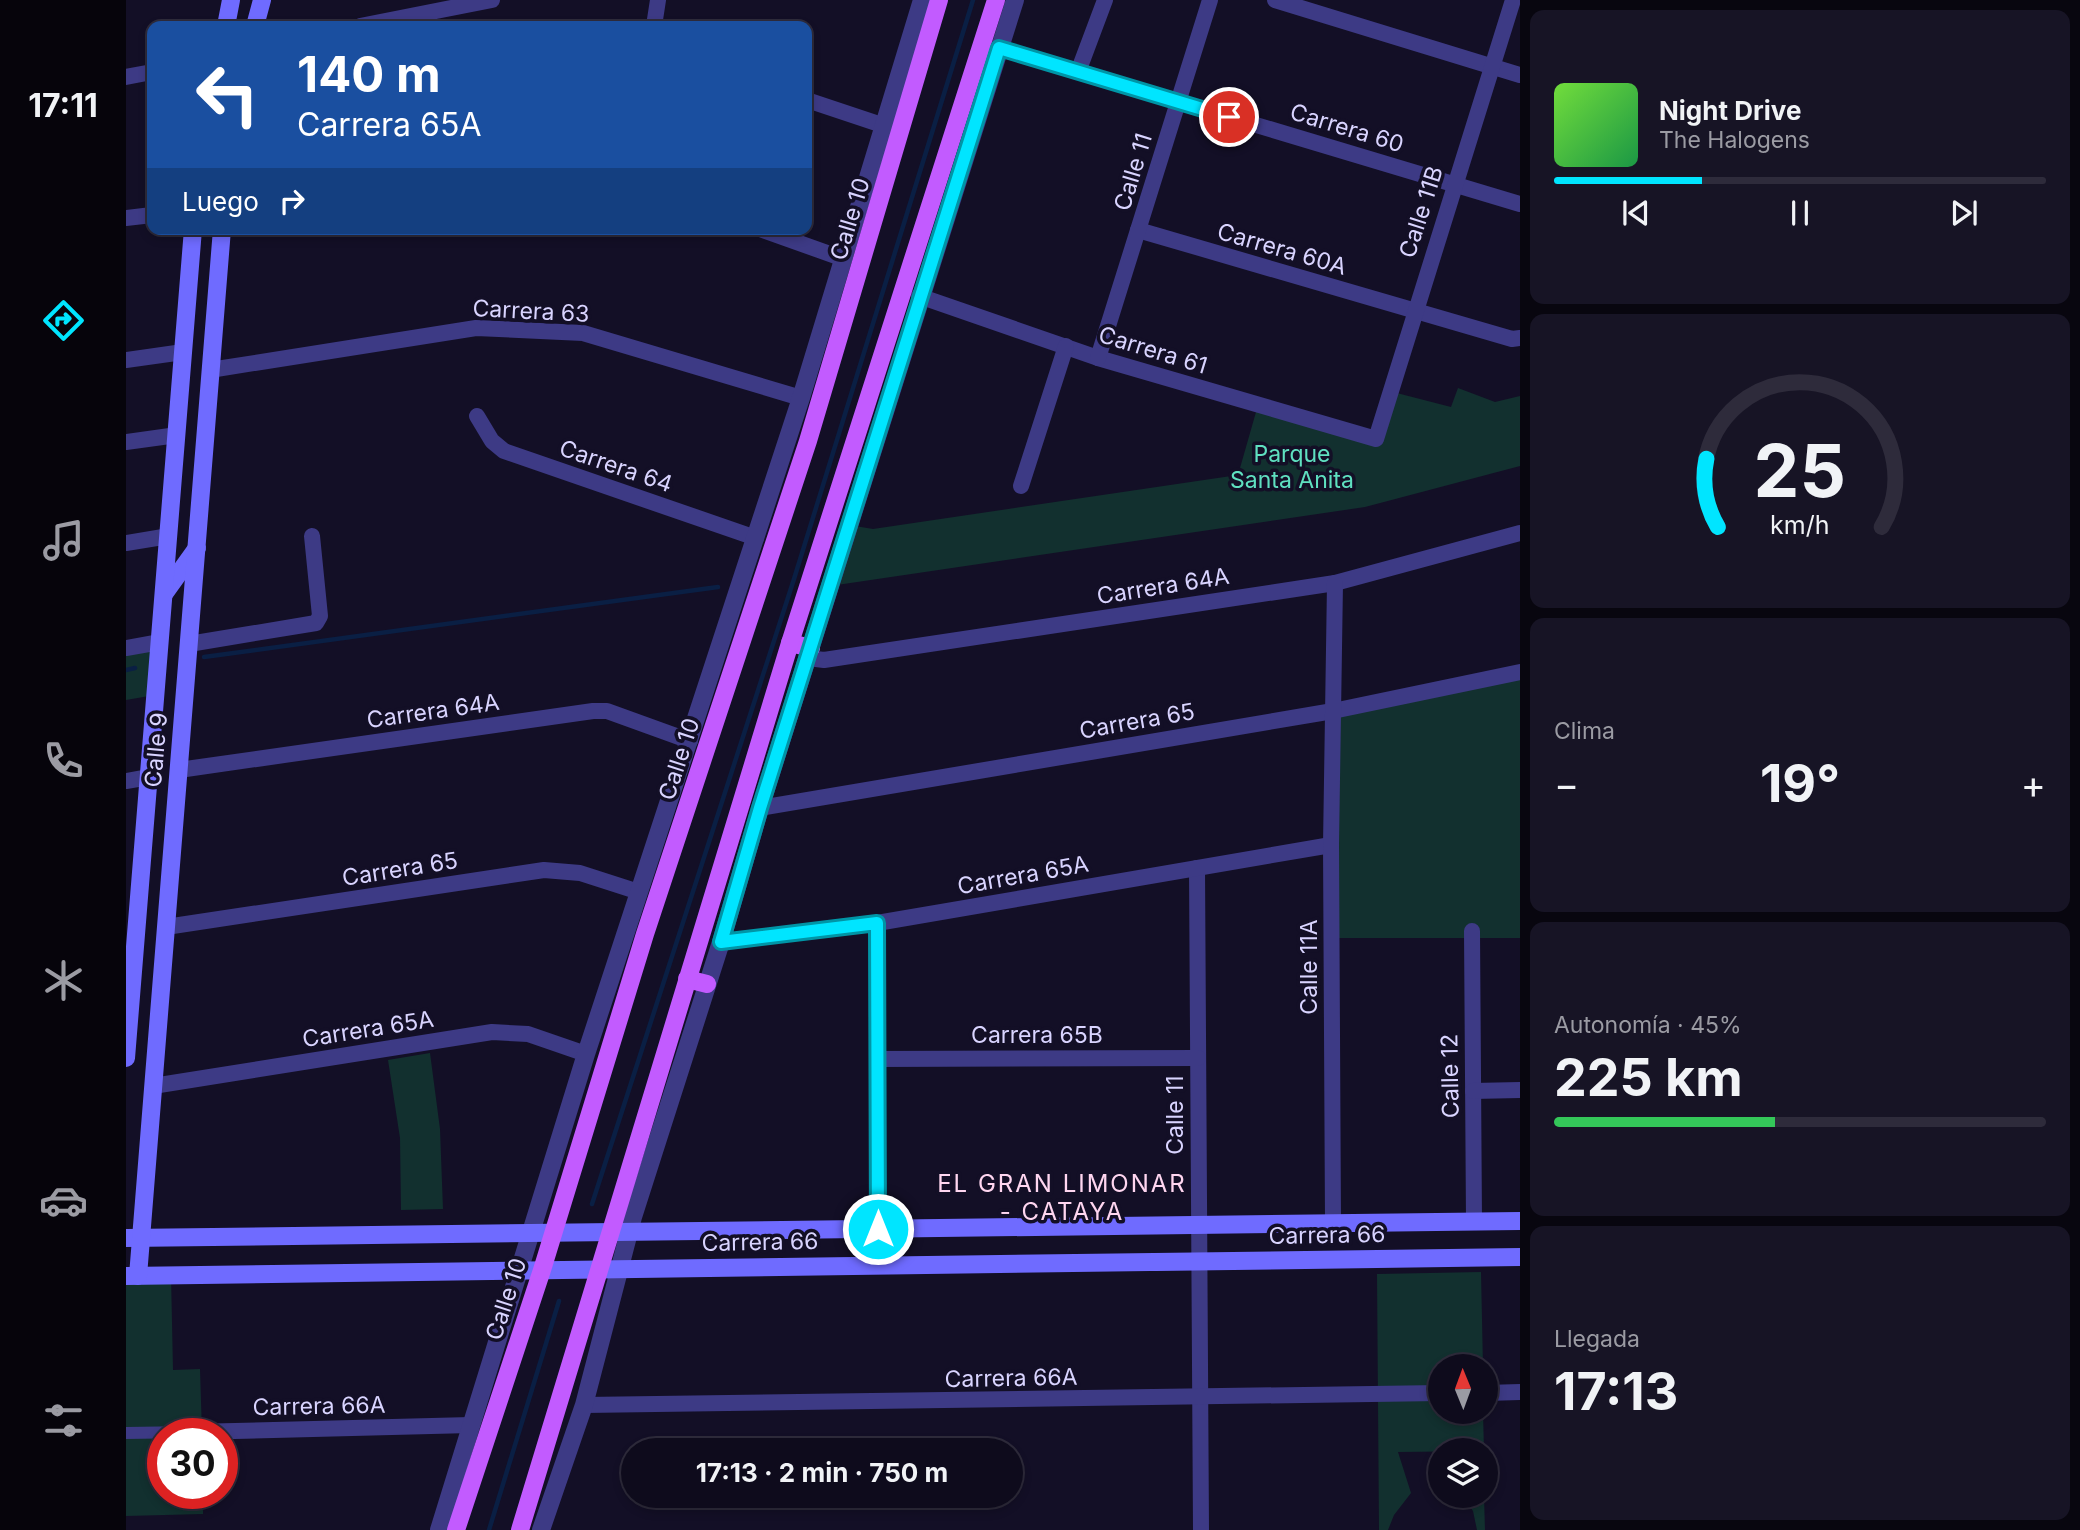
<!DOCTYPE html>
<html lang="es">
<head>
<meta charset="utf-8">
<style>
  :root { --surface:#0e0b1c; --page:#171425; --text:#f1f3f6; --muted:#9b9ba3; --line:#2e2b3b; --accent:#00e5ff }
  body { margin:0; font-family:Inter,sans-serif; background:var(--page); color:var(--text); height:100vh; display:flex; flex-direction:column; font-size:26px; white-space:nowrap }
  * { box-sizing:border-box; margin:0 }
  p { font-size:23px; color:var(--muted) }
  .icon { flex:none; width:38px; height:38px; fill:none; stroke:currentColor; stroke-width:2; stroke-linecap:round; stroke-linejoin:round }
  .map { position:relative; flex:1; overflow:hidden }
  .panel { display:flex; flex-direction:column; gap:10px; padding:10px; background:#08060f; width:560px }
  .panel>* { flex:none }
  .hud { position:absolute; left:21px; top:21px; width:665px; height:214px; border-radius:14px; box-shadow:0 4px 10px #0003,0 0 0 2px var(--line); background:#1a4fa0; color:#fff; overflow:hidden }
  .needle { width:46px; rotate:359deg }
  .buttons { position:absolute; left:1302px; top:1354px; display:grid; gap:14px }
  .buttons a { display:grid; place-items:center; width:70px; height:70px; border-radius:50%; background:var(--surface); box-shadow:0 4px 10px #0003,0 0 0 2px var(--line); font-size:35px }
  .speed { position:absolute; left:21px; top:1418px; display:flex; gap:14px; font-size:35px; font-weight:700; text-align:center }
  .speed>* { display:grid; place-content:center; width:91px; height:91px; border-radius:50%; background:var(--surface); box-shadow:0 4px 10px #0003,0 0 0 2px var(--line); line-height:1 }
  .speed .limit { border:10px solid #d22; background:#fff; color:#111 }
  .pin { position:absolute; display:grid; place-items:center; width:60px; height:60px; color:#fff; margin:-30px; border:4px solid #fff; border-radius:50%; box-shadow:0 2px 7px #0007 }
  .me { position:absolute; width:77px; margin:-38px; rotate:0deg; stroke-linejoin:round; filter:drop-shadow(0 0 5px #0008) }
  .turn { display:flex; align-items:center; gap:24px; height:147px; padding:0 35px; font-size:32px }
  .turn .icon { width:91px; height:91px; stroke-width:2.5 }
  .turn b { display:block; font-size:49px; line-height:60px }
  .then { display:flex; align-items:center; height:66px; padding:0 35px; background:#0003; gap:14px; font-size:26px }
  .big { font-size:52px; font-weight:700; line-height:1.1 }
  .panel .tile { flex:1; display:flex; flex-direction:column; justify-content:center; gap:10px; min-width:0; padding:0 24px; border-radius:14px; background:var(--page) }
  .panel .dial { align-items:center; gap:0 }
  .dial svg { height:182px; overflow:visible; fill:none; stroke:var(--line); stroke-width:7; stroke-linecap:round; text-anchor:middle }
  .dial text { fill:var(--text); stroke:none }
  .song { display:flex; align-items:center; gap:21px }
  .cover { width:84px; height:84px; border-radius:10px; background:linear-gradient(135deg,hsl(100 70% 55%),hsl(140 70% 35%)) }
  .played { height:7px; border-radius:4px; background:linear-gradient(90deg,var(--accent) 30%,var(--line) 30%) }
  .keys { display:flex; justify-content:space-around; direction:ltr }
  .heat { display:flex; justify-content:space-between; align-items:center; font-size:38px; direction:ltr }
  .charge { height:10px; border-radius:5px; background:linear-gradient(90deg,#34c759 45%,var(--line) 0) }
  .trip { position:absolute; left:495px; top:1438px; width:402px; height:70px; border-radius:35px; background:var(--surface); box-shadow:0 4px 10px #0003,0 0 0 2px var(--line); font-weight:700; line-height:70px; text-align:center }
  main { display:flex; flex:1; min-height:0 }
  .dock { display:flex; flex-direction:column; width:126px; justify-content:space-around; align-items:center; background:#06040b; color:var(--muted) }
  .dock .icon { width:49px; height:49px }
  .dock .on { color:var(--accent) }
  .dock b { font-size:32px; color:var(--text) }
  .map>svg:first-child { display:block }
  .green { fill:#12302f }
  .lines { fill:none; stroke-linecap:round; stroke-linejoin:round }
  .stream { stroke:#0a1f44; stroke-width:4.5 }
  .pedestrian { stroke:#3d3a85; stroke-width:12 }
  .minor { stroke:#3d3a85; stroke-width:16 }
  .tertiary { stroke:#3d3a85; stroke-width:18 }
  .secondary { stroke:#6f6bff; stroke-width:18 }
  .primary { stroke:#c25bff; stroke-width:18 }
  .route-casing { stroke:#0095a6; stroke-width:18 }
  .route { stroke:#00e5ff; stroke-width:12 }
  .labels { text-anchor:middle; stroke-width:7; stroke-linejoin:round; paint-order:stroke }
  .street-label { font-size:23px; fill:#d9d4ff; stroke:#130f26 }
  .park-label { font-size:23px; fill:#5fe0c0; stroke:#130f26 }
  .neighbourhood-label { font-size:24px; letter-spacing:2px; fill:#ffd6f0; stroke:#130f26 }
</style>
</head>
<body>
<main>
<nav class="dock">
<b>17:11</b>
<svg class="icon on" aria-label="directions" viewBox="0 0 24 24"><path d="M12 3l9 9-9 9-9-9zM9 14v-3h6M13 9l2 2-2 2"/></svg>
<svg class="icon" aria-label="music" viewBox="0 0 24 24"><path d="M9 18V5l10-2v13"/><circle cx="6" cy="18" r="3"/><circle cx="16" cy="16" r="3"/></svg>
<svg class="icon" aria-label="phone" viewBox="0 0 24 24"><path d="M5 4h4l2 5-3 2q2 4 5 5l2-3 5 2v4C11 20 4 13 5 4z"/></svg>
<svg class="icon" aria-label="climate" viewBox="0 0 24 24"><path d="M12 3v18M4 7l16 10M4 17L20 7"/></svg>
<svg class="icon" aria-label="car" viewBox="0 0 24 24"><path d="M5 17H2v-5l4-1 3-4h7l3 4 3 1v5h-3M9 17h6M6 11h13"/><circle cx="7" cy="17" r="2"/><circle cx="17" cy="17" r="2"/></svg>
<svg class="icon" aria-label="filters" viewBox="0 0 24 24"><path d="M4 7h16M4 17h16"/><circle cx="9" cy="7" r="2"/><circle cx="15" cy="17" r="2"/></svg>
</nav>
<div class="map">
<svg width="1394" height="1530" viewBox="0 0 1394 1530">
  <rect width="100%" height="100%" fill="#130f26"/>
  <g class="green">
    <polygon points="1332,388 1369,402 1394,396 1394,466 1239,507 704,586 723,525 747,529 1112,475 1132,405 1250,439 1263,391 1325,407"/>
    <polygon points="34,642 29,695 0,700 0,648"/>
    <polygon points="1394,672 1394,938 1205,938 1207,711"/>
    <polygon points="304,1053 314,1129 317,1209 275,1210 274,1138 262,1060"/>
    <polygon points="1355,1272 1357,1367 1314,1367 1314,1412 1357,1412 1358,1451 1272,1452 1285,1493 1268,1515 1262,1530 1253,1530 1251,1274"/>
    <polygon points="45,1275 47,1370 74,1369 76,1433 37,1433 37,1493 77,1493 77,1514 0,1516 0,1276"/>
    <polygon points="1335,1496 1358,1496 1359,1530 1351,1530 1347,1511"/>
  </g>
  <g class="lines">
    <g class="stream">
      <polyline points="78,657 592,587"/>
      <polyline points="0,670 9,668"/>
      <polyline points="466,1204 668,579 847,0"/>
      <polyline points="363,1530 433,1301"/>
    </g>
    <polyline class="pedestrian" points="0,1433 66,1432"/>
    <g class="minor">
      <polyline points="1149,0 1394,75"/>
      <polyline points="234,26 366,0"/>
      <polyline points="528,26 532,0"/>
      <polyline points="873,48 1394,204"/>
      <polyline points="952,72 979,0"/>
      <polyline points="0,77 26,72"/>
      <polyline points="681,100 759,126"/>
      <polyline points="0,218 26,215"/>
      <polyline points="634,229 718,259"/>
      <polyline points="1012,230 1386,339 1394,338"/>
      <polyline points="793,296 972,358 1250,439 1387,0"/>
      <polyline points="972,358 1084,0"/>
      <polyline points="0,360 57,352"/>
      <polyline points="84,370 350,328 457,333 675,398"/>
      <polyline points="351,416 366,441 378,451 630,538"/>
      <polyline points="0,442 51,435"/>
      <polyline points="895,486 940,346"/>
      <polyline points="0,543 43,536"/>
      <polyline points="63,644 190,623 194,616 186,536"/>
      <polyline points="0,648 34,642"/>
      <polyline points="682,658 698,660 1209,583 1394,533"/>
      <polyline points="53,770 467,711 481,711 564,741"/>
      <polyline points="0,781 23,777"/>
      <polyline points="634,808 1207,711 1394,672"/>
      <polyline points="1071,868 1075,1530"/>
      <polyline points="751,923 752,1229"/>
      <polyline points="40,927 418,870 454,873 513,892"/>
      <polyline points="1346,931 1348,1221"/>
      <polyline points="595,942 751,923 1205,845"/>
      <polyline points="751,1059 1072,1058"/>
      <polyline points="27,1086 366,1032 402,1034 460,1054"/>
      <polyline points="1347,1091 1394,1090"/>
      <polyline points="1207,1223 1205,845 1209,583"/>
      <polyline points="1360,1393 1394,1392"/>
      <polyline points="458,1405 1314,1393"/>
      <polyline points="66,1432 345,1425"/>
    </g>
    <g class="tertiary">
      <polyline points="313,1530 460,1054 675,398 796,0"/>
      <polyline points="415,1530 458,1405 507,1217 595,942 634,808 889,0"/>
    </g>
    <g class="secondary">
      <polyline points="100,26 105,0"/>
      <polyline points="129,26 136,0"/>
      <polyline points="38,594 71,548"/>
      <polyline points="0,1058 67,229"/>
      <polyline points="0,1238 1394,1221"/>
      <polyline points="0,1276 1394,1257"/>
      <polyline points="12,1276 96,229"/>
    </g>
    <g class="primary">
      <polyline points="664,643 685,648"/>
      <polyline points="561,979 581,984"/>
      <polyline points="330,1530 416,1270 519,934 682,441 813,0"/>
      <polyline points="394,1530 664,643 870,0"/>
    </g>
  </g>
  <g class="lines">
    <g class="route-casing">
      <polyline id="route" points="752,1229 751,923 595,942 634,808 873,48 1103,117"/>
    </g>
    <use href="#route" class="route"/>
  </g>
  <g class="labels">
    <g class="street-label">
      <text transform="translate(1221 128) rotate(17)" y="8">Carrera 60</text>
      <text transform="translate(1007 172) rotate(-73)" y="8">Calle 11</text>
      <text transform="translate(1295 212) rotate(-72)" y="8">Calle 11B</text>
      <text transform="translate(724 219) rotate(-73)" y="8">Calle 10</text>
      <text transform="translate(1156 249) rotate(16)" y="8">Carrera 60A</text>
      <text transform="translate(405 311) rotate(3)" y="8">Carrera 63</text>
      <text transform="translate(1027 350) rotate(17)" y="8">Carrera 61</text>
      <text transform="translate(490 466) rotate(19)" y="8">Carrera 64</text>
      <text transform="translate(1037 586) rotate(-9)" y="8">Carrera 64A</text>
      <text transform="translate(307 711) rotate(-8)" y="8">Carrera 64A</text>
      <text transform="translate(1011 721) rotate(-10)" y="8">Carrera 65</text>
      <text transform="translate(30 750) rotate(-85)" y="8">Calle 9</text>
      <text transform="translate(553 759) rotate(-72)" y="8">Calle 10</text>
      <text transform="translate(274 869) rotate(-9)" y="8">Carrera 65</text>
      <text transform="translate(897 875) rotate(-10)" y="8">Carrera 65A</text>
      <text transform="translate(1183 967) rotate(-90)" y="8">Calle 11A</text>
      <text transform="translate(242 1029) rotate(-9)" y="8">Carrera 65A</text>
      <text x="911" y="1043">Carrera 65B</text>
      <text transform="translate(1324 1076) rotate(-91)" y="8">Calle 12</text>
      <text transform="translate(1049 1115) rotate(-90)" y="8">Calle 11</text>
      <text transform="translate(1201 1235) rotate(-1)" y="8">Carrera 66</text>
      <text transform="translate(634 1242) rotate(-1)" y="8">Carrera 66</text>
      <text transform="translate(380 1299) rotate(-72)" y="8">Calle 10</text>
      <text transform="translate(885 1378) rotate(-1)" y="8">Carrera 66A</text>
      <text transform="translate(193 1406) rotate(-1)" y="8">Carrera 66A</text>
    </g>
    <g class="park-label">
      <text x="1166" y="462">Parque<tspan x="1166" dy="26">Santa Anita</tspan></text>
    </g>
    <g class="neighbourhood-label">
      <text x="936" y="1192">EL GRAN LIMONAR<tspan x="936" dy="28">- CATAYA</tspan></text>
    </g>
  </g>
</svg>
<div class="buttons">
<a><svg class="needle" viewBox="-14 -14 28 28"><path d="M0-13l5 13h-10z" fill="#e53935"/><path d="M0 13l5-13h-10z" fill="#9b9ba3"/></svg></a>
<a><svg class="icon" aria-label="layers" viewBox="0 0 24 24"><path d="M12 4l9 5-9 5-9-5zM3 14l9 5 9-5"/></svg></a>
</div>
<div class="speed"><div class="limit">30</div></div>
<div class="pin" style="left:1103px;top:117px;background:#d93025"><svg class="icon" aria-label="arrive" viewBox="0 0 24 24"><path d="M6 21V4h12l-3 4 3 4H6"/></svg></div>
<svg class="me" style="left:752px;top:1229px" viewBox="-20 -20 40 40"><circle r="17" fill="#00e5ff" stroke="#fff" stroke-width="3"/><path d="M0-11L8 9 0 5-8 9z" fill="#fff"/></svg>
<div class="trip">17:13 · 2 min · 750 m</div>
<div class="hud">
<div class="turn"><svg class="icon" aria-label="left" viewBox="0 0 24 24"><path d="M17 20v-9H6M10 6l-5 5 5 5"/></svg><div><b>140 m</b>Carrera 65A</div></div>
<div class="then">Luego<svg class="icon" aria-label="right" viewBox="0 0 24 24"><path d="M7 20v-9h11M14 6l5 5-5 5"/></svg></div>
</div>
</div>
<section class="panel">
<div class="tile">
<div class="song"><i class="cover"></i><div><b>Night Drive</b><p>The Halogens</p></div></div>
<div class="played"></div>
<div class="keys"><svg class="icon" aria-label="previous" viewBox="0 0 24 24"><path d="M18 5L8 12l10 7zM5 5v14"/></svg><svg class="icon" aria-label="pause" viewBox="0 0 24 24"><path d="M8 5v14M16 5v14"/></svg><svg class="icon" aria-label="next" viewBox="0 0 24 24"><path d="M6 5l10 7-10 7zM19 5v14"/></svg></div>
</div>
<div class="tile dial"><svg viewBox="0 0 100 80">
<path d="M14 69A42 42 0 1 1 86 69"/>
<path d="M14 69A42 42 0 0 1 9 39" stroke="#00e5ff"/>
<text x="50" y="56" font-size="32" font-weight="700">25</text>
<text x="50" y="72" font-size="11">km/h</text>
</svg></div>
<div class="tile"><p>Clima</p>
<div class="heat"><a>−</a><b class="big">19°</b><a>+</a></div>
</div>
<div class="tile"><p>Autonomía · 45%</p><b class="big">225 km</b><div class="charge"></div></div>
<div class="tile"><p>Llegada</p><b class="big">17:13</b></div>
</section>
</main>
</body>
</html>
